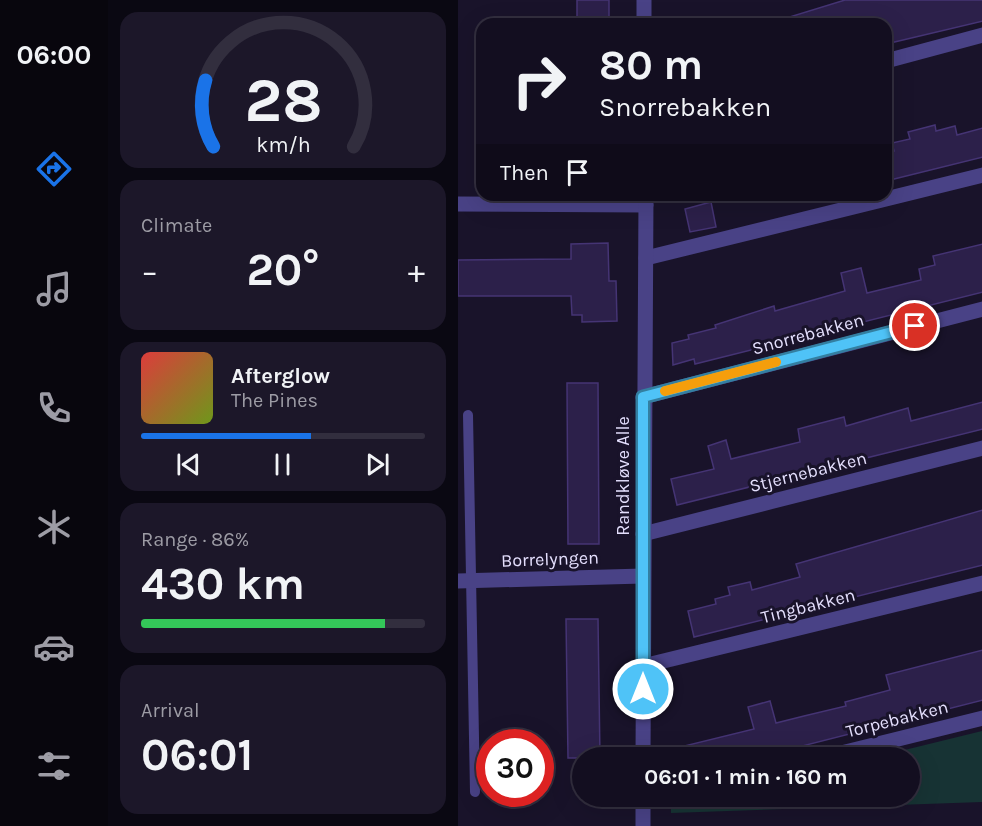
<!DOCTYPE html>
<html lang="en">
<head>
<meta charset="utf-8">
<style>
  :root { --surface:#130e20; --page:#1c1729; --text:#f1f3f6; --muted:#9d9ca5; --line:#322e3e; --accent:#1a73e8 }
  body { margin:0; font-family:Karla,sans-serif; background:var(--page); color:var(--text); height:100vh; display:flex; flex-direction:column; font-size:22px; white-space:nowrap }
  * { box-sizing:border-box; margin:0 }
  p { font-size:20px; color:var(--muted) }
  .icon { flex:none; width:33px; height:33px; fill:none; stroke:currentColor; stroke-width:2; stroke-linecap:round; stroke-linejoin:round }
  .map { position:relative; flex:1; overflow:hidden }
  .sheet { display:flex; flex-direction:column; gap:12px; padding:12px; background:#0a0812; width:350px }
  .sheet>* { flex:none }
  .hud { position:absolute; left:18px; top:18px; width:416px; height:183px; border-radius:18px; box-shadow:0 6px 24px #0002,0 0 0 2px var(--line); background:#130e20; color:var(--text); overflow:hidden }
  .speed { position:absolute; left:18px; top:729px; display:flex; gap:12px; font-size:30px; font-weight:700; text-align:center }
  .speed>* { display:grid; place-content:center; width:78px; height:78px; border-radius:50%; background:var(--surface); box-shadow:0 6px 24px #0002,0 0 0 2px var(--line); line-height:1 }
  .speed .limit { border:9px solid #d22; background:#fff; color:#111 }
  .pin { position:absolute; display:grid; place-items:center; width:51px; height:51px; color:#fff; margin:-26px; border:3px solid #fff; border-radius:50%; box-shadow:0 2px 6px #0007 }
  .me { position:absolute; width:66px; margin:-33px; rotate:0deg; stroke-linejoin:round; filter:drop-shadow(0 0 4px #0008) }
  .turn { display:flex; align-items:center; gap:21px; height:126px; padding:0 24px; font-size:27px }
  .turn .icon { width:78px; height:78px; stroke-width:2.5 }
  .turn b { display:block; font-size:42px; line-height:51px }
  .then { display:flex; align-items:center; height:57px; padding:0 24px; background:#0003; gap:12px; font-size:22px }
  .big { font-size:45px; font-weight:700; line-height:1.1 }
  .sheet .card { flex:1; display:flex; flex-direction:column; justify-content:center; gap:9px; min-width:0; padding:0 21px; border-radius:18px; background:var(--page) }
  .sheet .dial { align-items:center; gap:0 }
  .dial svg { height:156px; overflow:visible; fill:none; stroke:var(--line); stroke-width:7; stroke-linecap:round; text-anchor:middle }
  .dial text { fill:var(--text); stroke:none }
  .song { display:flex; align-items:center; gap:18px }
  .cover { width:72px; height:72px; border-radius:9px; background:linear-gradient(135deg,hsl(0 70% 55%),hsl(80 70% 35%)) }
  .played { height:6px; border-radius:3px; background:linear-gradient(90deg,var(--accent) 60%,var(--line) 60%) }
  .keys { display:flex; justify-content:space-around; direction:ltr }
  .heat { display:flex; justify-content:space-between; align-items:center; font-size:33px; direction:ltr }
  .charge { height:9px; border-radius:4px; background:linear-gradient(90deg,#34c759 86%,var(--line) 0) }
  .trip { position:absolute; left:114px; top:747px; width:348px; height:60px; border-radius:30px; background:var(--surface); box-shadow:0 6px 24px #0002,0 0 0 2px var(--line); font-weight:700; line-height:60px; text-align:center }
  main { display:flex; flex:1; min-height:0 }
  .dock { display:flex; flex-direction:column; width:108px; justify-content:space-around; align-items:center; background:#08060d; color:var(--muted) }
  .dock .icon { width:42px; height:42px }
  .dock .selected { color:var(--accent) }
  .dock b { font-size:27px; color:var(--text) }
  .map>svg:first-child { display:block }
  .green { fill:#173334 }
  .building { fill:#2c204a; stroke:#453474; stroke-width:1.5 }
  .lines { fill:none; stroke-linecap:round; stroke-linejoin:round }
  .lane { stroke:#494286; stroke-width:10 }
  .street { stroke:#494286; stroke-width:15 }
  .route-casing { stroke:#337fa1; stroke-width:15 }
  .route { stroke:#4fc3f7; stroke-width:10 }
  .slow { stroke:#f59e0b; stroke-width:10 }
  .labels { text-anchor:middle; stroke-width:6; stroke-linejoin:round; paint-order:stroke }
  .street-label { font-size:18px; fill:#e4dffd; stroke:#19132a }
</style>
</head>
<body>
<main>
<nav class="dock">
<b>06:00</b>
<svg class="icon selected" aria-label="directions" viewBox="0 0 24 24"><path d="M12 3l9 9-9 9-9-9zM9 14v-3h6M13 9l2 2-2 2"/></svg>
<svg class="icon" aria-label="music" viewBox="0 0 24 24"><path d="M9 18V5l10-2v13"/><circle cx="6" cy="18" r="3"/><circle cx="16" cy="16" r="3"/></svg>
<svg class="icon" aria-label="phone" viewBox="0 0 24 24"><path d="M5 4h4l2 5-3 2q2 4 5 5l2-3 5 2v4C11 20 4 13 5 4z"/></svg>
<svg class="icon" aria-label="climate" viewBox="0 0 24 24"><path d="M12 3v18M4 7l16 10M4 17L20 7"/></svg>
<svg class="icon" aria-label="car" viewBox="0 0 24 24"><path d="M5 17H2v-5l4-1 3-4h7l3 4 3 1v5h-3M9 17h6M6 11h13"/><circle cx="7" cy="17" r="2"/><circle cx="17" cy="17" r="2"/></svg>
<svg class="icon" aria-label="filters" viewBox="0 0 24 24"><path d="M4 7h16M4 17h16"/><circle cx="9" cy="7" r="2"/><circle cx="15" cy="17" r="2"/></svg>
</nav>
<section class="sheet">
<div class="card dial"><svg viewBox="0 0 100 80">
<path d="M14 69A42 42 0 1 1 86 69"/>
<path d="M14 69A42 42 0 0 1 10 35" stroke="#1a73e8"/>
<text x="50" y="56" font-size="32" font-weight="700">28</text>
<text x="50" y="72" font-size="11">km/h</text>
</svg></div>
<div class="card"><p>Climate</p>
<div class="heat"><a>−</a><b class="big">20°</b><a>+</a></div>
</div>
<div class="card">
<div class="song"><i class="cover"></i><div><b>Afterglow</b><p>The Pines</p></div></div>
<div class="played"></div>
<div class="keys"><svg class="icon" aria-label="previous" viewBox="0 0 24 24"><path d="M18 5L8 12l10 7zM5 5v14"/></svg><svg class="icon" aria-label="pause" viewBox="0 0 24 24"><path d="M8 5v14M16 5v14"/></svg><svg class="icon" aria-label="next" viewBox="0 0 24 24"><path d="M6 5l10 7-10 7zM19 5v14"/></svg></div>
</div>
<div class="card"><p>Range · 86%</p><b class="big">430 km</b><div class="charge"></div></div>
<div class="card"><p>Arrival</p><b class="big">06:01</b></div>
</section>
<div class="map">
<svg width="525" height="826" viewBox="0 0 525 826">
  <rect width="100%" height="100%" fill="#19132a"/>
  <polygon class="green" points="524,731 524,802 213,813 213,809 261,797 452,796 452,758 418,757"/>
  <g class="building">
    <rect x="119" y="0" width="32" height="24"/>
    <polygon points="387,0 525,0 525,21 428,44 428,24 325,24 325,19"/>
    <polygon points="477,125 478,131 497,126 499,135 525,128 525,157 428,181 428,154 436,151 434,143 452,139 450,132"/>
    <polygon points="253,202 258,227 232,232 227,209"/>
    <polygon points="150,243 151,281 158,281 159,321 124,322 124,315 114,315 113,296 0,296 0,260 113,259 113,244"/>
    <polygon points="525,244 525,292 237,364 236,359 215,365 214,343 231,339 230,335 258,328 257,325 316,306 317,311 387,291 383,273 403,268 409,293 463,280 461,269 477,265 475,256"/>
    <polygon points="109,383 140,383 141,544 110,544"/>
    <polygon points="525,402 525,429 219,505 213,479 256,469 250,446 268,440 273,459 342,442 340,429 386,417 388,426 450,408 453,421"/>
    <polygon points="525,510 525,565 236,637 230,611 258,604 257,599 272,595 270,587 292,582 294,590 342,577 338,564"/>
    <polygon points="108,619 140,619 142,758 110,758"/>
    <polygon points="525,650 525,700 297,758 211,758 210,750 296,729 290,707 312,701 318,723 346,716 388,706 387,702 432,690 428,675"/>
  </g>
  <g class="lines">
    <polyline class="lane" points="10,415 17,792"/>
    <g class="street">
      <polyline points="186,0 186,24"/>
      <polyline points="428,61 525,35"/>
      <polyline points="0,204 188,205"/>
      <polyline points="188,258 525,175"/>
      <polyline points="185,397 525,309"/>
      <polyline points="185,534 525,448"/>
      <polyline points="0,581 185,576"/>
      <polyline points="185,666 525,583"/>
      <polyline points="185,758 188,195"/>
      <polyline points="363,758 525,718"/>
      <polyline points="185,801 205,796"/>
      <polyline points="185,826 185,796"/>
    </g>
  </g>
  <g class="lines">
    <g class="route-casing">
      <polyline id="route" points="185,689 185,397 457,326"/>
    </g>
    <use href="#route" class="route"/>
    <polyline class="slow" points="207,391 318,362"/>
  </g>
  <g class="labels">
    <g class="street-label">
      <text transform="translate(350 334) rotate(-15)" y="6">Snorrebakken</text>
      <text transform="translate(350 472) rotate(-14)" y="6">Stjernebakken</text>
      <text transform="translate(165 476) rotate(-90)" y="6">Randkløve Alle</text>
      <text transform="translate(92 559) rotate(-2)" y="6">Borrelyngen</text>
      <text transform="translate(350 606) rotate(-14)" y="6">Tingbakken</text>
      <text transform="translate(439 719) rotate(-14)" y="6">Torpebakken</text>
    </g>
  </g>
</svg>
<div class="speed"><div class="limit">30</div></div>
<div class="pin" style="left:457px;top:326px;background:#d93025"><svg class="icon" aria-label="arrive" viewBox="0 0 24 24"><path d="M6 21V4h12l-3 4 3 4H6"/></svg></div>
<svg class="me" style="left:185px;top:689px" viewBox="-20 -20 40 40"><circle r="17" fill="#4fc3f7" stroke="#fff" stroke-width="3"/><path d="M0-11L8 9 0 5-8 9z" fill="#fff"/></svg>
<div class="trip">06:01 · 1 min · 160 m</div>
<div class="hud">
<div class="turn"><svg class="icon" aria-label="right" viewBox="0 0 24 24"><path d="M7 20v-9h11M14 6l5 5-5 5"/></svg><div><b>80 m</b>Snorrebakken</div></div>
<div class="then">Then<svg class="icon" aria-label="arrive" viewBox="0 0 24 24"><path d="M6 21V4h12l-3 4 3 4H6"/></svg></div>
</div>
</div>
</main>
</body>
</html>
